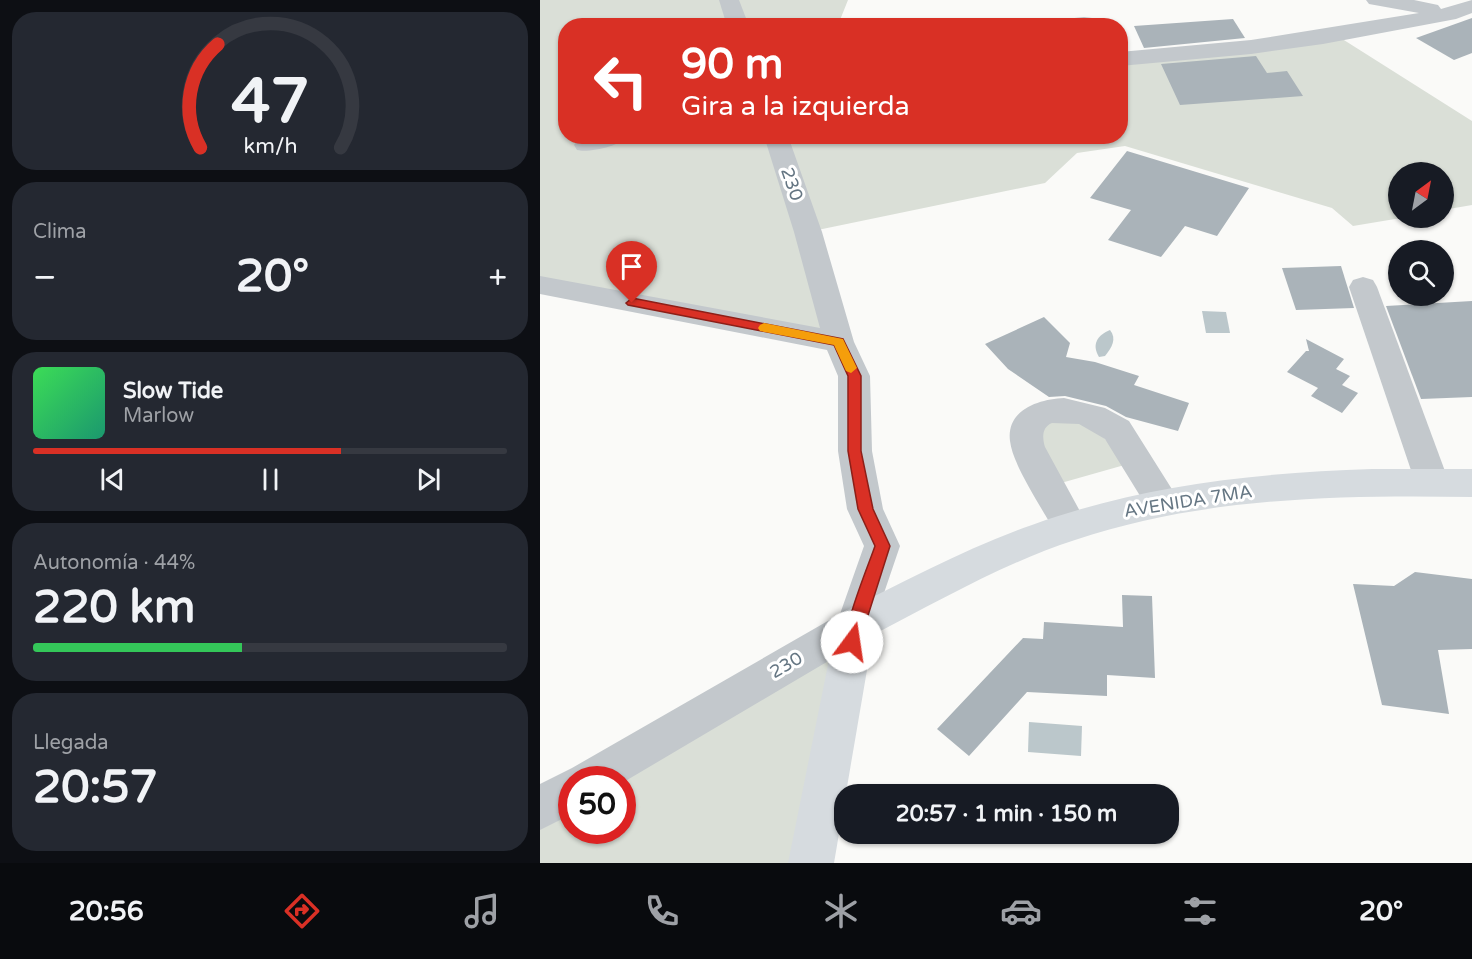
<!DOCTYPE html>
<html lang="es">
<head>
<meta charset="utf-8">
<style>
  :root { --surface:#171b24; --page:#242831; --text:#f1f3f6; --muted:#9ea1a6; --line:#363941; --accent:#d93025 }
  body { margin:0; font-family:"Varela Round",sans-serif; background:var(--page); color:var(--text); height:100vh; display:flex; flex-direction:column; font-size:22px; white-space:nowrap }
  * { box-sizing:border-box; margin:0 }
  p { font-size:20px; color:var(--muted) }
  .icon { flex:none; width:33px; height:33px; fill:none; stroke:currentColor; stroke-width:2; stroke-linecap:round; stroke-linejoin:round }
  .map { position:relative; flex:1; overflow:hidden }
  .side { display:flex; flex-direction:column; gap:12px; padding:12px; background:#0d0f14; width:540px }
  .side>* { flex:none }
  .guide { position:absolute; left:18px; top:18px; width:570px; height:126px; border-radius:24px; box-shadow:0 2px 4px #0004; background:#d93025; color:#fff; overflow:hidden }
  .needle { width:39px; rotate:32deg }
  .fabs { position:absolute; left:848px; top:162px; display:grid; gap:12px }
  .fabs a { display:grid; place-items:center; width:66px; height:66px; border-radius:50%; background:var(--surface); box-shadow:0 2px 4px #0004; font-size:30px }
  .speed { position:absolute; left:18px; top:766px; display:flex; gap:12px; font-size:30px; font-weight:700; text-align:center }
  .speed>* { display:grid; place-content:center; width:78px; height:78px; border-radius:50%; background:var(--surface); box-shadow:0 2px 4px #0004; line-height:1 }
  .speed .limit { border:9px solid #d22; background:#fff; color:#111 }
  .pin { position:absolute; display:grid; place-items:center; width:51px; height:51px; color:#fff; margin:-62px -26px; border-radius:50% 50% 50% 0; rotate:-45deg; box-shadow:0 0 6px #0007 }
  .pin .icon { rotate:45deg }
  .me { position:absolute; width:66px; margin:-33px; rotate:14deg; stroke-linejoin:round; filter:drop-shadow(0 0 4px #0008) }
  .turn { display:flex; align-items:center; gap:21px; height:126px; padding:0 24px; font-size:27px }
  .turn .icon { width:78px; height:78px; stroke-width:2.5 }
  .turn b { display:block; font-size:42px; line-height:51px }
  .big { font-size:45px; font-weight:700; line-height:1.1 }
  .side .widget { flex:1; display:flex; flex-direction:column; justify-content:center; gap:9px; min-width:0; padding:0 21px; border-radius:24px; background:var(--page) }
  .side .dial { align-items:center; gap:0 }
  .dial svg { height:156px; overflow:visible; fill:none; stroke:var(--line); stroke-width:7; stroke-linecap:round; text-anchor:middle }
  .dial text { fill:var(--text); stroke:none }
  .song { display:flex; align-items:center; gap:18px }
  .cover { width:72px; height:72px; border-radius:9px; background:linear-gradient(135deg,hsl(130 70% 55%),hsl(160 70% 35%)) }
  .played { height:6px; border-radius:3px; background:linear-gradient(90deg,var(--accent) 65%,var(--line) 65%) }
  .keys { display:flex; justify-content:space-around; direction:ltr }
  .heat { display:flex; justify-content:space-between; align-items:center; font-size:33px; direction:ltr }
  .charge { height:9px; border-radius:4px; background:linear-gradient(90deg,#34c759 44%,var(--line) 0) }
  .trip { position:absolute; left:294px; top:784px; width:345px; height:60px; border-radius:24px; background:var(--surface); box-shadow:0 2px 4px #0004; font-weight:700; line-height:60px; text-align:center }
  .menu { display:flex; height:96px; justify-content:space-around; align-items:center; background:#090b0e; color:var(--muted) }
  .menu .icon { width:42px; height:42px }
  .menu .current { color:var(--accent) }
  .menu b { font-size:27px; color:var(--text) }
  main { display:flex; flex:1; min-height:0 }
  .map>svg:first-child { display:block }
  .green { fill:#dadfd7 }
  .water { fill:#bbc7cb }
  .building { fill:#aab3b9 }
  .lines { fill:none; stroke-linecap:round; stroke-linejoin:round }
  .minor { fill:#c3c8cc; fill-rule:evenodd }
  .major { fill:#d6dbdf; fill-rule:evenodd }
  .route { fill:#d93025; stroke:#8d1f18; stroke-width:1.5 }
  .slow { fill:#f59e0b }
  .labels { text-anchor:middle; stroke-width:6; stroke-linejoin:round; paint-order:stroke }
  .street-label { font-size:18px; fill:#657683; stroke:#fff }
</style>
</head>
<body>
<main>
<section class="side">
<div class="widget dial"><svg viewBox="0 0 100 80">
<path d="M14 69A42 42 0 1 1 86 69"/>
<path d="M14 69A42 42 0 0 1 23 16" stroke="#d93025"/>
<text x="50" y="56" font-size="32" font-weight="700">47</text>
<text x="50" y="72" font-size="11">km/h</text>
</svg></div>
<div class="widget"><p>Clima</p>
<div class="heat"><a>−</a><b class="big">20°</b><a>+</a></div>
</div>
<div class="widget">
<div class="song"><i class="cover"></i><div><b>Slow Tide</b><p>Marlow</p></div></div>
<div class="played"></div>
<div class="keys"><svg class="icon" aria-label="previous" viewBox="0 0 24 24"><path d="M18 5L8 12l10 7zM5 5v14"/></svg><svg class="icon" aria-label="pause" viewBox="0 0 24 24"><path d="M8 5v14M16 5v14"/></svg><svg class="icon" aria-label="next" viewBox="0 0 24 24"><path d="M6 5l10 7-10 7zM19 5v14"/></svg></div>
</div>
<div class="widget"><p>Autonomía · 44%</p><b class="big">220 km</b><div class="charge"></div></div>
<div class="widget"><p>Llegada</p><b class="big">20:57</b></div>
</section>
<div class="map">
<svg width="932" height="863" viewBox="0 0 932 863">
  <rect width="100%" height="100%" fill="#fafaf8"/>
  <g class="green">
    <polygon points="0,0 308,0 298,25 26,26 26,136 580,136 581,59 796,35 932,121 932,205 903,210 903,172 858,172 858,218 861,218 813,226 792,208 585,146 537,153 505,183 268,232 299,342 0,285"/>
    <polygon points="546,418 588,464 521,483 498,434 505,423"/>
    <polygon points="315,625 271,863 0,863 0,808 31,789 32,831 82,831 82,780"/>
  </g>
  <g class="water">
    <polygon points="662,311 686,312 690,333 666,333"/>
    <path d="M 570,330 C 577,339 572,347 565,356 L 559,357 C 551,344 558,335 570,330 Z"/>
    <polygon points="489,722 542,726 541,756 488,752"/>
  </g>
  <g class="building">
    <polygon points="932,18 932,53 914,60 876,38"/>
    <polygon points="693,19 705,38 604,48 594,26"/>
    <polygon points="716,56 727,73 747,71 763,96 640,105 621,64"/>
    <polygon points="587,151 709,188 677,236 645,226 621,257 568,240 591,210 550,198"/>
    <polygon points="801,266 814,308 756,310 742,268"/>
    <polygon points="932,301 932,397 881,399 846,306"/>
    <polygon points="504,317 530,343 526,357 555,362 599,376 594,385 649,403 638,431 586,417 566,406 525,396 509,397 468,369 445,344"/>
    <polygon points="766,339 804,359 796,369 810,376 802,385 818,393 802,413 771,396 778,388 747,372 766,351 769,351"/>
    <polygon points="875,572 932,579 932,649 898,650 909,714 842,705 813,584 854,586"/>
    <polygon points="582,595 612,596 615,678 567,675 567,696 487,692 429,756 397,729 483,638 503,639 504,622 583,627"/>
  </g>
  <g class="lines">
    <g class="minor">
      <polygon points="179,0 199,0 209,26 187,26"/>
      <polygon points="826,0 874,0 898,5 901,9 932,0 932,13 916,19 783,44 711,54 580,66 580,52 711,40 879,13 829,4"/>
      <polygon points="544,17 552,18 555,23 553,26 504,26 506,21"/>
      <path d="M 48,136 L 88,136 C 81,146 49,153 37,150 L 34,145 L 37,140 Z"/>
      <polygon points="224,136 248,136 282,232 314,342 330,376 332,451 343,509 360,546 329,637 82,783 82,780 32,780 32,814 0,830 0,784 32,768 300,614 324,546 307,509 298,451 298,376 287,350 0,294 0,276 280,328 254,232"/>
      <polygon points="823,277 833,280 837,287 909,482 904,492 892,496 880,492 875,482 809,287 813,280"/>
      <path d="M 524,398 L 565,408 L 589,421 L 640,502 L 634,512 L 622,516 L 610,512 L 565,439 L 539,424 L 512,423 C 502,427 502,437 505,447 L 548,526 L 543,536 L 530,541 L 517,536 C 505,512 473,467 470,441 C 466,410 499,399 524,398 Z"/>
    </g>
    <path class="major" d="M 832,469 L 932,469 L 932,497 C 799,495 663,497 535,540 C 464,563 399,601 333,635 L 294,863 L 248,863 L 296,625 L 301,613 C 364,582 426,548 492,525 C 602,485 715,473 832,469 Z"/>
  </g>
  <path class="route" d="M 92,298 L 303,339 L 321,376 L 321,451 L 333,509 L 350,546 L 318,647 L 312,649 L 307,647 C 300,633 329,564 335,546 L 318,509 L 308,451 L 308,376 L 294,345 L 88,305 L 86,303 Z"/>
  <polygon class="slow" points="224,323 303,339 317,368 311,373 306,371 294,345 220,331 218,328 220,325"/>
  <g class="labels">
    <g class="street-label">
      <text transform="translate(252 184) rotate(71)" y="6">230</text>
      <text transform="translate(648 501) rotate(-9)" y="6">AVENIDA 7MA</text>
      <text transform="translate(246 665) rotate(-30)" y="6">230</text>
    </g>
  </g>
</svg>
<div class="fabs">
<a><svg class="needle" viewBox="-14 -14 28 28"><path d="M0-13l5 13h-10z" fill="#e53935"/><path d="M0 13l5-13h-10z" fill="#9ea1a6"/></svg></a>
<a><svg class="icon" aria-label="search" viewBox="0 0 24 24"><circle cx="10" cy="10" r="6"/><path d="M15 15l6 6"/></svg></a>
</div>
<div class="speed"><div class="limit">50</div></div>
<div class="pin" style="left:92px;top:303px;background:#d93025"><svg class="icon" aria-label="arrive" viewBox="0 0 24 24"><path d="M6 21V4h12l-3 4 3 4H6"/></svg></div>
<svg class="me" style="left:312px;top:642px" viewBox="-20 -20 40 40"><circle r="19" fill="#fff"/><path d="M0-13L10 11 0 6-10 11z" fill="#d93025"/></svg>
<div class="trip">20:57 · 1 min · 150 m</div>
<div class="guide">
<div class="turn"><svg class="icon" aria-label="left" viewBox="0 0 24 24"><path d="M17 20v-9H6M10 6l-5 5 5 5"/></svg><div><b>90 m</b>Gira a la izquierda</div></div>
</div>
</div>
</main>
<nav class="menu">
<b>20:56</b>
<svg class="icon current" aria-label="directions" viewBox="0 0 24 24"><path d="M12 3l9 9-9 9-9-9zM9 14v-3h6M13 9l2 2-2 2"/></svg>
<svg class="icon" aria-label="music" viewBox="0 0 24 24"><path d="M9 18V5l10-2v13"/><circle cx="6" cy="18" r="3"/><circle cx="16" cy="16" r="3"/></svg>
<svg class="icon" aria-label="phone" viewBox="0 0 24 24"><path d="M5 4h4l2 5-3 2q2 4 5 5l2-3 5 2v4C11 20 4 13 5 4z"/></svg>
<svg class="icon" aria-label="climate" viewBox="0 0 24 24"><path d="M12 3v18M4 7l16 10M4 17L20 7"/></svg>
<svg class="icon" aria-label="car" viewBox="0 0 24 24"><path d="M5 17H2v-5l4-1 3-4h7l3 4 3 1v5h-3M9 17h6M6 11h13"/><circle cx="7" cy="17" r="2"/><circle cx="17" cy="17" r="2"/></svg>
<svg class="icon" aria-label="filters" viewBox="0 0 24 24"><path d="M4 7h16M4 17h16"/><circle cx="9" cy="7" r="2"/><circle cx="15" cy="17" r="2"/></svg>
<b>20°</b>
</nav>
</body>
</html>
